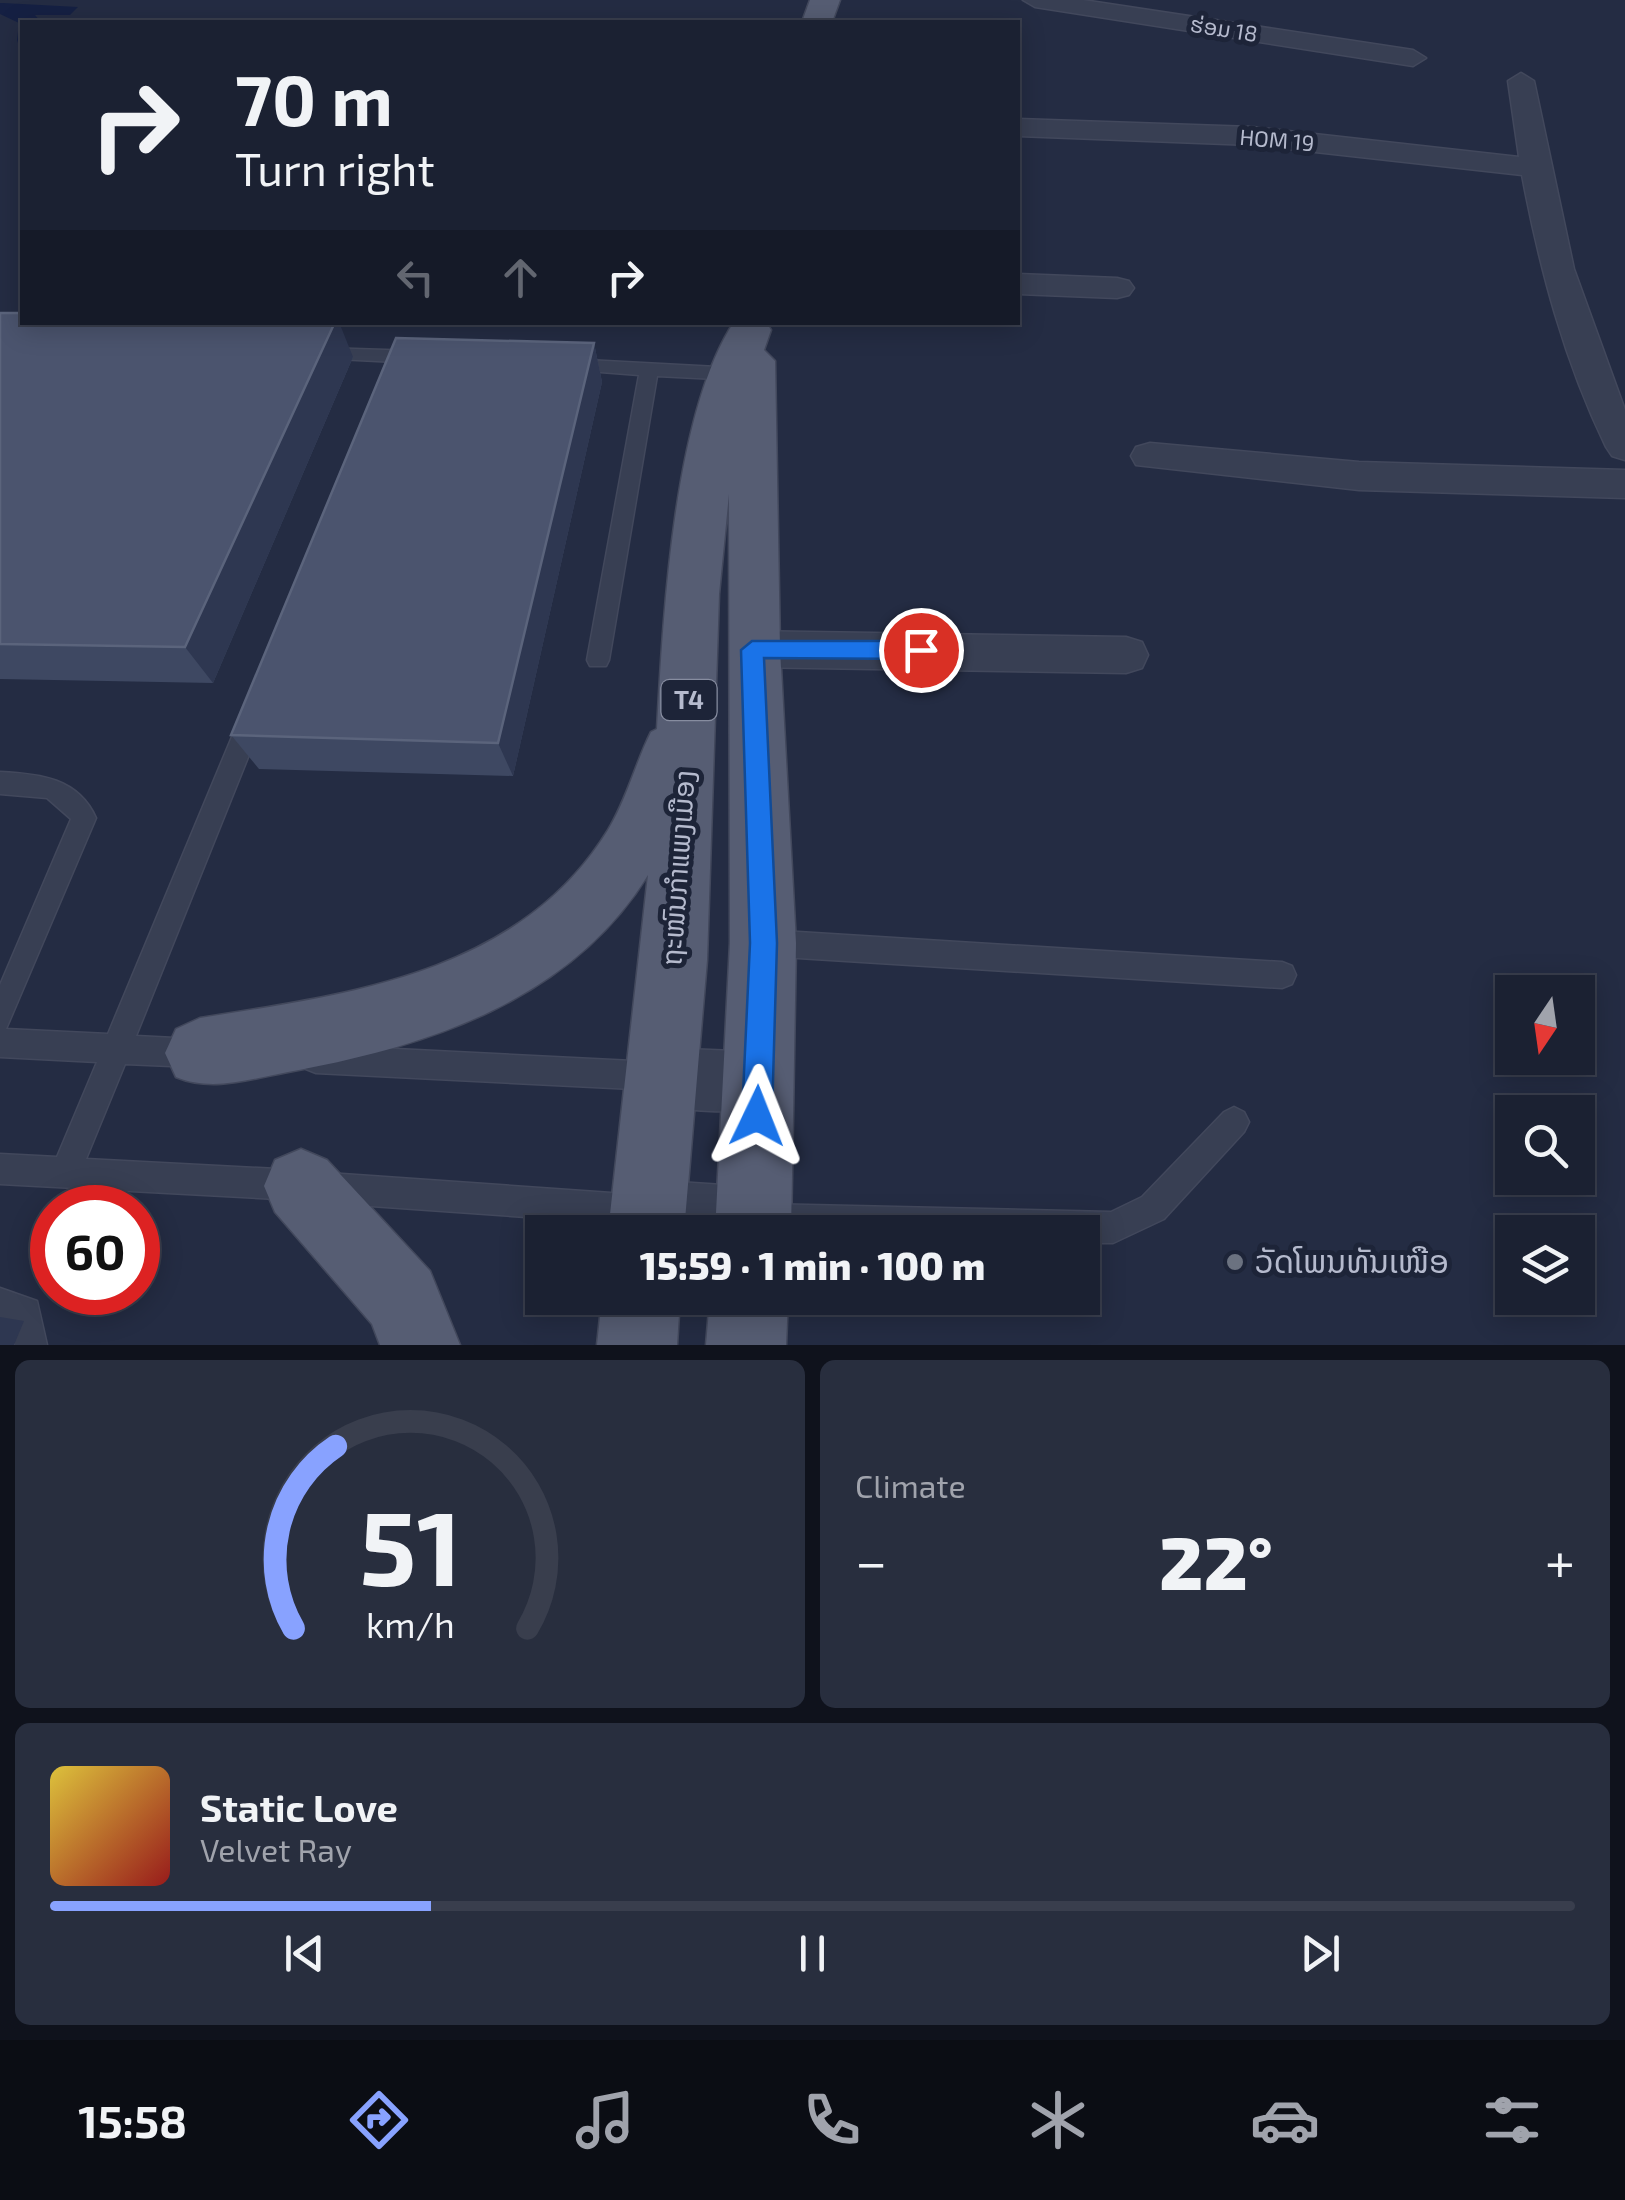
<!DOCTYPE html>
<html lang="en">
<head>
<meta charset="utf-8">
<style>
  :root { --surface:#1b2132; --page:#282e3e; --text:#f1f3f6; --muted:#a0a3ac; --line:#393e4d; --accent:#88a2ff }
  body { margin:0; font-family:"Exo 2","Noto Sans Lao",sans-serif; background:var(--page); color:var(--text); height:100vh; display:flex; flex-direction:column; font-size:38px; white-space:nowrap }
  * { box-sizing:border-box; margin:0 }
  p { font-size:32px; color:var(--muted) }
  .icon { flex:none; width:55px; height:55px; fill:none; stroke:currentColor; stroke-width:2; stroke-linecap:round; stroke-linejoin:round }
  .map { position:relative; height:1345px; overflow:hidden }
  .details { display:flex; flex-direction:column; gap:15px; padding:15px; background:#0f121c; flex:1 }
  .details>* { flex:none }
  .hud { position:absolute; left:20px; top:20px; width:1000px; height:305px; border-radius:0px; box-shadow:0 5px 25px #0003,0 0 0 2px var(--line); background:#1b2132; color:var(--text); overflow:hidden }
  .needle { width:65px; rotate:193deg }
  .tools { position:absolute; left:1495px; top:975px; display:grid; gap:20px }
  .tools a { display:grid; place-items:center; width:100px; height:100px; border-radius:0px; background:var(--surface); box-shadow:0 5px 25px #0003,0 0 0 2px var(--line); font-size:50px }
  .speed { position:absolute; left:30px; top:1185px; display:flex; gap:20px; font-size:50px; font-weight:700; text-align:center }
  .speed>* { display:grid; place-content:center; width:130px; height:130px; border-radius:50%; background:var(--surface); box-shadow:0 5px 25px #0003,0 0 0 2px var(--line); line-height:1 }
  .speed .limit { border:15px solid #d22; background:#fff; color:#111 }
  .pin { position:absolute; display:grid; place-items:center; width:85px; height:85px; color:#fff; margin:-42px; border:5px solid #fff; border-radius:50%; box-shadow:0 2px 10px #0007 }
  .me { position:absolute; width:110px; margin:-55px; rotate:2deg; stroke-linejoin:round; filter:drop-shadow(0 0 8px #0008) }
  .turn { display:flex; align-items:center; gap:35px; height:210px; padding:0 50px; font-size:45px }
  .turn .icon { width:130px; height:130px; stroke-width:2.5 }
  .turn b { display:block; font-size:70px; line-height:85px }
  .lanes { display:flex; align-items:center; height:95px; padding:0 50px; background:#0003; justify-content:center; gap:50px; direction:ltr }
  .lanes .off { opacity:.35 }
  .big { font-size:75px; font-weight:800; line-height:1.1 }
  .details .widget { flex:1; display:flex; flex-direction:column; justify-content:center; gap:15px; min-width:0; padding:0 35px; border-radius:15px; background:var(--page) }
  .details .dial { align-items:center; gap:0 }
  .dial svg { height:260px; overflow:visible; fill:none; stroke:var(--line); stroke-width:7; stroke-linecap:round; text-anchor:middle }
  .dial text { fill:var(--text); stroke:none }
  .song { display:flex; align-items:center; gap:30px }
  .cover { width:120px; height:120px; border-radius:15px; background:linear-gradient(135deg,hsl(50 70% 55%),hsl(0 70% 35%)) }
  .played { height:10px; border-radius:5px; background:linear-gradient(90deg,var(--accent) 25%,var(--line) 25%) }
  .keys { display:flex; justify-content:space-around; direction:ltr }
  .heat { display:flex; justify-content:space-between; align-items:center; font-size:55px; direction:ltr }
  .details .tiles { flex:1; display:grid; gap:15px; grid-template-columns:1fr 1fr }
  .widget:last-child { grid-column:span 2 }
  .trip { position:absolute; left:525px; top:1215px; width:575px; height:100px; border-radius:0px; background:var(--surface); box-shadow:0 5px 25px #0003,0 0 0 2px var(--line); font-weight:800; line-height:100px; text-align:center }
  .tabs { display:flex; height:160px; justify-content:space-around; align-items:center; background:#0b0d14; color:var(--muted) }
  .tabs .icon { width:70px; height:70px }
  .tabs .on { color:var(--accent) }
  .tabs b { font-size:45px; color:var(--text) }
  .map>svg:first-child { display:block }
  .water { fill:#152043 }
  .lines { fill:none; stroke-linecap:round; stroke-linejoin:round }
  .service-casing { stroke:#42485c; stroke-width:3 }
  .minor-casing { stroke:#42485c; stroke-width:3 }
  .primary-casing { stroke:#42485c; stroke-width:3 }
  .service { fill:#383f53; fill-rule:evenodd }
  .minor { fill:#383f53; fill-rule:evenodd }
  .primary { fill:#565d73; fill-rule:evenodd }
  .wall { fill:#3e4862 }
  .shaded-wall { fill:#2e3751 }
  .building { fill:#4b546e; stroke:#5b647c; stroke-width:2.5 }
  .route { fill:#1a73e8; stroke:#114b97; stroke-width:2.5 }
  .worship-dot { fill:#6b7280; stroke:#1d2438; stroke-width:4 }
  .labels { text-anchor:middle; stroke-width:10; stroke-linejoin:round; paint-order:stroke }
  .far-street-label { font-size:22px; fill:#b5bacd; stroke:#1d2438 }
  .shield { fill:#1d2438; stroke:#878da0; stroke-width:2.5 }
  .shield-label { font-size:25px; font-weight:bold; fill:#b5bacd }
  .street-label { font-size:28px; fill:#b5bacd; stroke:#1d2438 }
  .near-poi-label { font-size:32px; fill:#b5bacd; stroke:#1d2438; text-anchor:start }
</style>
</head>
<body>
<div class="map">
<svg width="1625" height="1345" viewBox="0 0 1625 1345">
  <rect width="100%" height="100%" fill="#242c43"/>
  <polygon class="water" points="0,3 3,3 78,7 70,15 35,15 41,22 22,22 22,55 17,40 19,23 0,14"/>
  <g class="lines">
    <g class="service-casing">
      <g id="service">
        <polygon points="324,348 416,351 425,357 416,363 318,358 315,354"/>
        <polygon points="568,359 736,368 745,374 736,380 657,376 609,660 606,666 590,666 587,660 639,375 562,369 559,365"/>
        <path d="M 251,710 L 259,713 L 263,720 L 136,1036 L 194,1039 L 204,1043 L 208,1053 L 204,1063 L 194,1067 L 125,1064 L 86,1159 L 296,1170 L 307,1174 L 311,1185 L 307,1196 L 296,1200 L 0,1184 L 0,1154 L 57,1157 L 97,1062 L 0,1057 L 0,985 L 71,819 L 47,798 L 0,794 L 0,772 C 40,774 78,778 96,818 L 6,1029 L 108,1034 L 239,720 L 243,713 Z"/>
        <polygon points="766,930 1282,962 1292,966 1296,975 1292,984 1282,988 766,956 757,952 753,943 757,934"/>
        <polygon points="316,1045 653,1062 663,1066 667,1076 663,1086 653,1090 316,1073 306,1069 302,1059 306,1049"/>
        <polygon points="1234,1107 1244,1112 1249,1122 1244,1132 1164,1219 1113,1243 1082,1243 1082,1232 759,1232 753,1230 749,1219 753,1208 764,1204 1111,1212 1142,1197 1224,1112"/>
        <polygon points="328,1173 640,1195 651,1199 655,1210 651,1221 640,1225 328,1203 317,1199 313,1188 317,1177"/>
        <polygon points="0,1288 37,1301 47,1345 15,1345 12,1324 0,1320"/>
      </g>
    </g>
    <g class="minor-casing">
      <g id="minor">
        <polygon points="1023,0 1083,0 1413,50 1426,58 1413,66 1035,7"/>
        <path d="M 1521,73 L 1534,81 L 1574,269 L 1625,410 L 1625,460 L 1612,456 L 1606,447 C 1564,360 1540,270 1522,175 L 1252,145 L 1018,136 L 1018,119 L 1252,127 L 1519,157 L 1508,81 Z"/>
        <polygon points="1018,274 1117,278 1129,281 1134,288 1129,295 1117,298 1018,294"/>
        <polygon points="1150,443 1359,462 1625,470 1625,498 1359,490 1136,465 1131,456 1136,447"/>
        <polygon points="753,631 1126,637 1142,642 1148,655 1142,668 1126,673 753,667 737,661 731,649 737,637"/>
        <path d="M 662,1048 L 759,1052 L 779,1061 L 788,1081 L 779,1101 C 742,1117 679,1113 642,1097 L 633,1077 L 642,1057 Z"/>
        <polygon points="648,1180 753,1187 775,1196 784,1218 778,1232 626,1232 617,1211 626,1189"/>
      </g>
    </g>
    <g class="primary-casing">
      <g id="primary">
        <polygon points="810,0 840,0 832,22 802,22"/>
        <path d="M 734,322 L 766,322 L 771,330 L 764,350 L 775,361 L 780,649 L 796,943 L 791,1232 L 715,1232 L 730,943 L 729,494 L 719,594 L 707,960 L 684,1232 L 608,1232 L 648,875 C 570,1001 426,1047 288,1072 C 250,1079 212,1092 176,1077 L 165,1053 L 176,1029 L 200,1018 C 351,994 520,973 608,830 C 627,799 635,764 651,732 L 657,729 C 663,620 673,414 734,322 Z"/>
        <polygon points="301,1149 327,1160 430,1271 460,1345 380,1345 372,1324 275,1212 264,1186 275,1160"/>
        <polygon points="602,1298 680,1298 677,1345 597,1345"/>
        <polygon points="710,1298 788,1298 786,1345 706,1345"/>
      </g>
    </g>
    <use href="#service" class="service"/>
    <use href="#minor" class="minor"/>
    <use href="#primary" class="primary"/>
  </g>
  <g class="wall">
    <polygon points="0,313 353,357 213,683 0,679"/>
    <polygon points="594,343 602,382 513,776 259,769 231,735"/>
  </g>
  <g class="shaded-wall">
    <polygon points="335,322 339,322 353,357 213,683 185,647"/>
    <polygon points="594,343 602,382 513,776 498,743"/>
    <polygon points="0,1317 24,1321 14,1345 0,1345"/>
  </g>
  <g class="building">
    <polygon points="0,313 22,313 22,322 335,322 185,647 0,644"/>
    <polygon points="396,338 594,343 498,743 231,735"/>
  </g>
  <polygon class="route" points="752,641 921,641 932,650 921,659 764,658 777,943 772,1116 768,1126 757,1130 747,1126 742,1116 750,943 741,650"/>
  <circle class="worship-dot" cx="1235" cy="1262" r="10"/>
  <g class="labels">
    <g class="far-street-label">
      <text transform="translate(1224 29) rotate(9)" y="8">ຮ່ອມ 18</text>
      <text transform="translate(1277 140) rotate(5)" y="8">HOM 19</text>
    </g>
    <rect class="shield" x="661.5" y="680" width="55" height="40" rx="8"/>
    <g class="shield-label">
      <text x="689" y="709">T4</text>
    </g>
    <g class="street-label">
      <text transform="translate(678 868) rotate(-86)" y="10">ຖະໜົນກຳແພງເມືອງ</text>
    </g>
    <g class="near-poi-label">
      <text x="1255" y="1273">ວັດໂພນທັນເໜືອ</text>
    </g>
  </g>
</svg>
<div class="tools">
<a><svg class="needle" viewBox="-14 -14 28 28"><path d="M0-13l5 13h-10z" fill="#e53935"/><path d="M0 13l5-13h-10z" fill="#a0a3ac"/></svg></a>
<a><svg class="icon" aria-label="search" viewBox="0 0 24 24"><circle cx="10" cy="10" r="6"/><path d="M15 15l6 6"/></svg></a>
<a><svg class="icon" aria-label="layers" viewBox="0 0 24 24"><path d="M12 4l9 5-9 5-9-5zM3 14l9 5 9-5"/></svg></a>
</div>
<div class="speed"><div class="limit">60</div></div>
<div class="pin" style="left:921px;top:650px;background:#d93025"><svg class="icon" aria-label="arrive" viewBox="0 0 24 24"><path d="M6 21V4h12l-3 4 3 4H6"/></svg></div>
<svg class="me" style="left:757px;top:1116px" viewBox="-20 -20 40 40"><path d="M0-17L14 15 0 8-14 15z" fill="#1a73e8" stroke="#fff" stroke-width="4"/></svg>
<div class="trip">15:59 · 1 min · 100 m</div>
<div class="hud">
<div class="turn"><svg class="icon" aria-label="right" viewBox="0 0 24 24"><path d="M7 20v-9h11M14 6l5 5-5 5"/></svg><div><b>70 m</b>Turn right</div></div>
<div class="lanes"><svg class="icon off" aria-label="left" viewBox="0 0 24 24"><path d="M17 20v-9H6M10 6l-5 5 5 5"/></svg><svg class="icon off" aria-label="ahead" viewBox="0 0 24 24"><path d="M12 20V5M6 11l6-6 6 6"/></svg><svg class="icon" aria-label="right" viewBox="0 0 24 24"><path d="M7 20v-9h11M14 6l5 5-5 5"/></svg></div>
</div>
</div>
<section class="details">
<div class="tiles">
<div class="widget dial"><svg viewBox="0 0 100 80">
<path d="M14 69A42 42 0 1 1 86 69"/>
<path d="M14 69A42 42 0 0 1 27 13" stroke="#88a2ff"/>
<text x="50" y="56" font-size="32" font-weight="700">51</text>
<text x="50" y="72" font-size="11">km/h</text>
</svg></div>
<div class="widget"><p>Climate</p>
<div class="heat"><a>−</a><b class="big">22°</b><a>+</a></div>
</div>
<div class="widget">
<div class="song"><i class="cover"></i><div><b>Static Love</b><p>Velvet Ray</p></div></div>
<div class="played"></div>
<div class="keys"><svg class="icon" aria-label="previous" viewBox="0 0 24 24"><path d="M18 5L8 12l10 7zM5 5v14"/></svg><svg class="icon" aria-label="pause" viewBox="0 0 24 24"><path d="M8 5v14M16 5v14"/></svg><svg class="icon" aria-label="next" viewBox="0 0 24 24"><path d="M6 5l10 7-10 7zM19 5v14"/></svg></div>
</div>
</div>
</section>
<nav class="tabs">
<b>15:58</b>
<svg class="icon on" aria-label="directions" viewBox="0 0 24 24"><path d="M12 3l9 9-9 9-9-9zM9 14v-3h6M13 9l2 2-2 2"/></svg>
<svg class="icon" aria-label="music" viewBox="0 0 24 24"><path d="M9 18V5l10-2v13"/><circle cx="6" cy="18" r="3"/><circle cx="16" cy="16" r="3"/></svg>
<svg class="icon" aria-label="phone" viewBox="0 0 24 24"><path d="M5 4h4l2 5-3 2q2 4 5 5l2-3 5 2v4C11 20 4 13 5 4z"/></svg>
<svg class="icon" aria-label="climate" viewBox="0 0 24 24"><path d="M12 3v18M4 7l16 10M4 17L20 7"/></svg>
<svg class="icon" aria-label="car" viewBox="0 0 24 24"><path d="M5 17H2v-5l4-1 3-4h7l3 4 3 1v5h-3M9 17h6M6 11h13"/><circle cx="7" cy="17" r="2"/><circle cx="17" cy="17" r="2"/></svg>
<svg class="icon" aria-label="filters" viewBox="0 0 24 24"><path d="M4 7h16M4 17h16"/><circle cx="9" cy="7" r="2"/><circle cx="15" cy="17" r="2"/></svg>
</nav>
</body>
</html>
